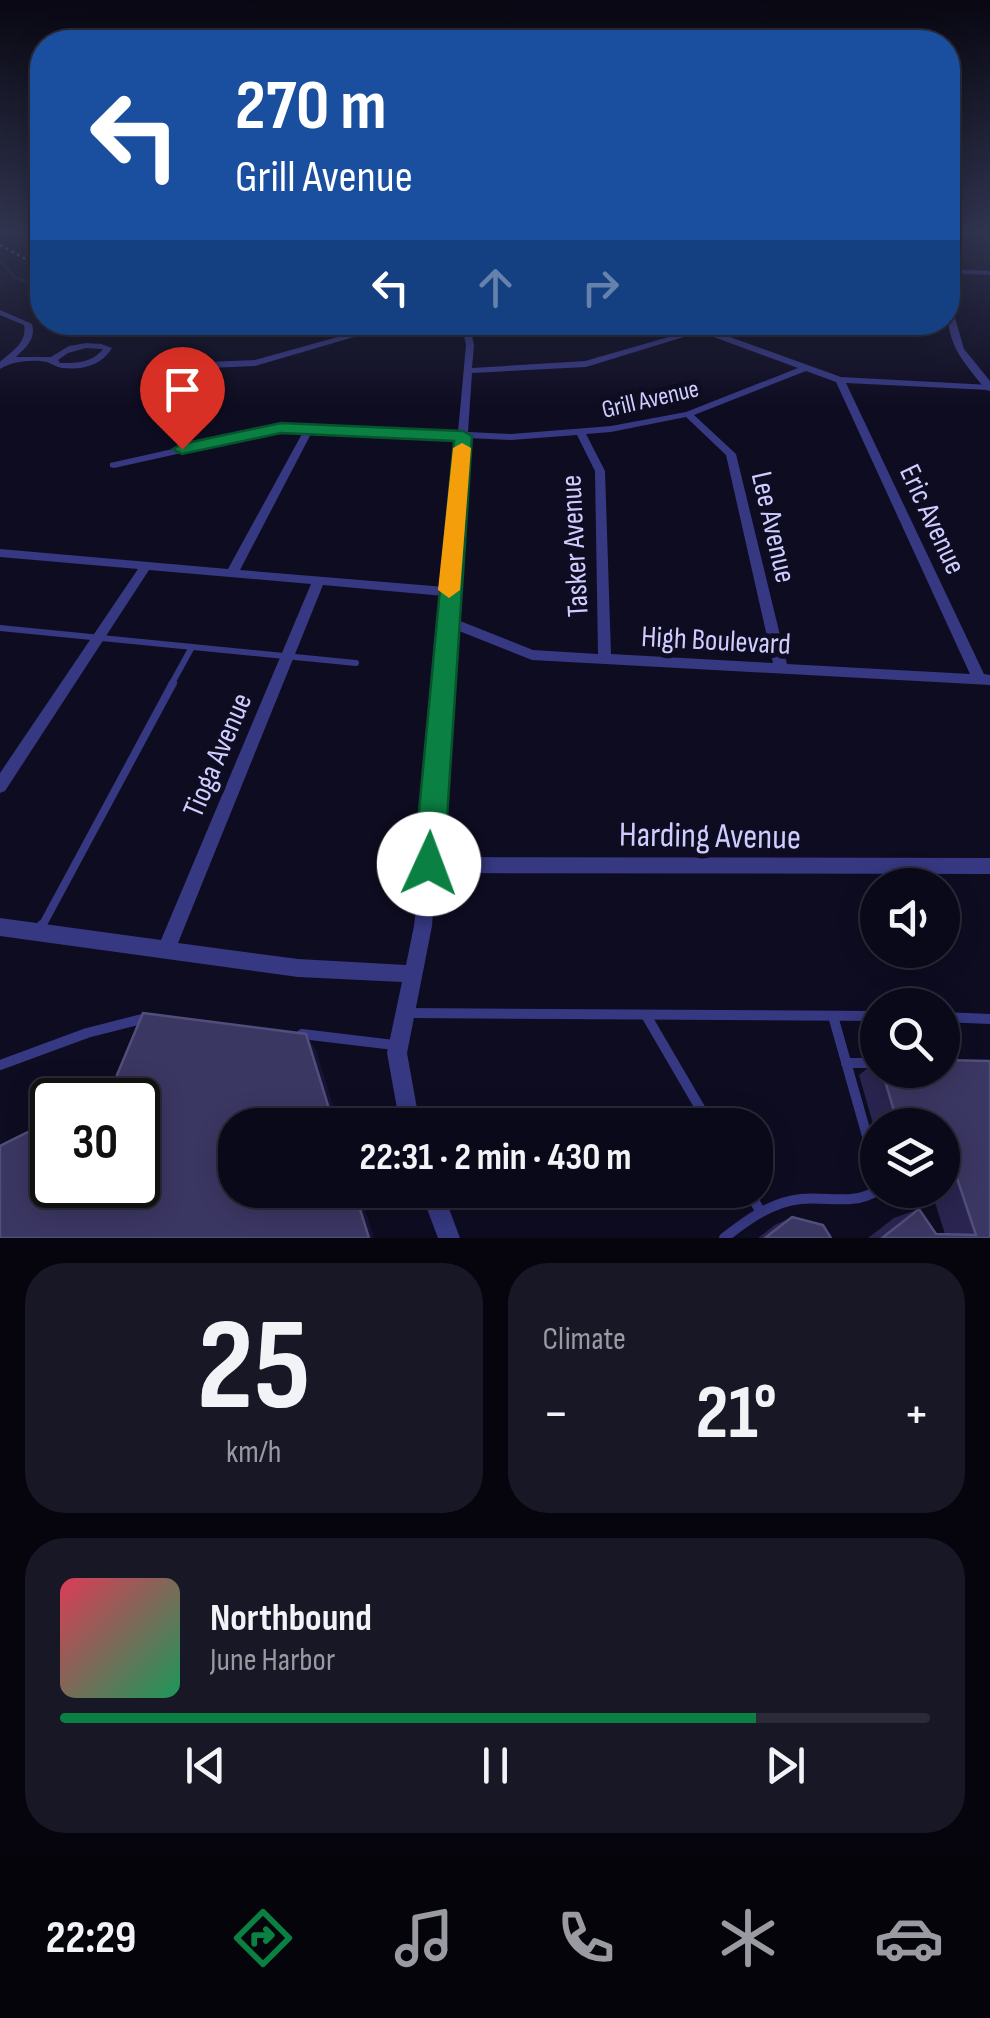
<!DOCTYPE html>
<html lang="en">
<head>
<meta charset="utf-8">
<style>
  :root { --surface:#0a0919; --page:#181726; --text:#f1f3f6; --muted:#999aa2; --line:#2a2a38; --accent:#0b8043 }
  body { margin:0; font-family:"Sofia Sans Condensed",sans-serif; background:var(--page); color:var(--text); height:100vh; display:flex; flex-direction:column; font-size:38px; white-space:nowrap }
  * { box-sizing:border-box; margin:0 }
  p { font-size:32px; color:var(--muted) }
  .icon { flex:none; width:55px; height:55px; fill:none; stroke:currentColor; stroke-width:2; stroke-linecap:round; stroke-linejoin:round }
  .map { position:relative; height:1238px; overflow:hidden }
  .side { display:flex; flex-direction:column; gap:25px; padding:25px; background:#06050e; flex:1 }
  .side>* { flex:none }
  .hud { position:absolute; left:30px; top:30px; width:930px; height:305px; border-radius:40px; box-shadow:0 5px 25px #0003,0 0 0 2px var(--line); background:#1a4fa0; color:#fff; overflow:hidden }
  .buttons { position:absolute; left:860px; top:868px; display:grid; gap:20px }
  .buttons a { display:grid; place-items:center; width:100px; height:100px; border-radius:50%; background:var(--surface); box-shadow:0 5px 25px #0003,0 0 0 2px var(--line); font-size:50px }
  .speed { position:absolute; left:30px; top:1078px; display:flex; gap:20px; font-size:50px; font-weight:700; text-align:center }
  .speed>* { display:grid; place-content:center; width:130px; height:130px; border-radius:50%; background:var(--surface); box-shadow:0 5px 25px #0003,0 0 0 2px var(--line); line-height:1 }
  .speed .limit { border:5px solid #111; border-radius:15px; background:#fff; color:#111 }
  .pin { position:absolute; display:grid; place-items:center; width:85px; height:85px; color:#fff; margin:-102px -42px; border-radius:50% 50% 50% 0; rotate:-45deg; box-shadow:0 0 10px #0007 }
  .pin .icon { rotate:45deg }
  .me { position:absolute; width:110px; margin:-55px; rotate:2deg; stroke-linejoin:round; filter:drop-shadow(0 0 8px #0008) }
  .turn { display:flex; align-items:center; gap:35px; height:210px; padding:0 40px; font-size:45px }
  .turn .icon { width:130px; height:130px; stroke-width:2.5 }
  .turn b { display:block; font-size:70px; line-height:85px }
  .lanes { display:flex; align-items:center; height:95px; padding:0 40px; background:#0003; justify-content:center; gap:50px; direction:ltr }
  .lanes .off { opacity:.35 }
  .big { font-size:75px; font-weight:700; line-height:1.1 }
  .side .card { flex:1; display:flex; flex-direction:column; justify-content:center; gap:15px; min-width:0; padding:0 35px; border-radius:40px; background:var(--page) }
  .side .dial { align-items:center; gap:0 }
  .dial b { font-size:130px; line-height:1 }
  .song { display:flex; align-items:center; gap:30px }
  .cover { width:120px; height:120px; border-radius:15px; background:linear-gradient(135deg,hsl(350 70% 55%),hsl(150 70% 35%)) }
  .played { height:10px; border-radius:5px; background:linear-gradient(90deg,var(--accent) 80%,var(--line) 80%) }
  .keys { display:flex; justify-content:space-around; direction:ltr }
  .heat { display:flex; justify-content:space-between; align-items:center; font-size:55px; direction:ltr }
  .side .tiles { flex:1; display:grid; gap:25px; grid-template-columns:1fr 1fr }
  .card:last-child { grid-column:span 2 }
  .trip { position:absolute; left:218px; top:1108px; width:555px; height:100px; border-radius:40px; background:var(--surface); box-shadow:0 5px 25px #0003,0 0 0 2px var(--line); font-weight:700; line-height:100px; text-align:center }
  .tab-bar { display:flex; height:160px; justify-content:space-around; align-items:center; background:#04040a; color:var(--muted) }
  .tab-bar .icon { width:70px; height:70px }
  .tab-bar .active { color:var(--accent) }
  .tab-bar b { font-size:45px; color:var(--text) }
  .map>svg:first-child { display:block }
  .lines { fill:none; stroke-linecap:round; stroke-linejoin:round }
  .stream { stroke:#0b2547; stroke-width:2.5 }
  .path { stroke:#2ab6a4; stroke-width:2.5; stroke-dasharray:2.5 4; stroke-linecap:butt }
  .service-far3 { stroke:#363882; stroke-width:4 }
  .service-far2 { stroke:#363882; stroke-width:6 }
  .service-far1 { stroke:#363882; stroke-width:8 }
  .service { stroke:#363882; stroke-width:10 }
  .minor { fill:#363882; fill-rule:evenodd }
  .tertiary { fill:#363882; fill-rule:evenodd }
  .wall { fill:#292550 }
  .shaded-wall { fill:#171335 }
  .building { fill:#3b3763; stroke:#524e7b; stroke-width:2.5 }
  .route { fill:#0b8043; stroke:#07532c; stroke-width:2.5 }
  .slow { fill:#f59e0b }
  .labels { text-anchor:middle; stroke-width:10; stroke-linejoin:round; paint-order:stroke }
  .far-street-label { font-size:25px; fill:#cfccff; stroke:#0e0c21 }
  .street-label { font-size:30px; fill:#cfccff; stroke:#0e0c21 }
  .near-street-label { font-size:35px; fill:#cfccff; stroke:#0e0c21 }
</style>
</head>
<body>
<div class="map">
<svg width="990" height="1238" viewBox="0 0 990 1238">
  <rect width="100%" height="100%" fill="#0e0c21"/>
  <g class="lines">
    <g class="stream">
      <polyline points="0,260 14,277 42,288"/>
      <polyline points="178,322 203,330 393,322"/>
    </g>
    <polyline class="path" points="0,245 42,268"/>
    <polyline class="service-far3" points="7,233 42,239"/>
    <g class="service-far2">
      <polyline points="0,628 356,663"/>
      <polyline points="171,685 192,647"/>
    </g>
    <polyline class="service-far1" points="41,928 173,683"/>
    <g class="service">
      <polyline points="39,931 42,925"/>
      <polyline points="409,1013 878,1016"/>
      <polyline points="833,1016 878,1175"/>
      <polyline points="647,1017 710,1125"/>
      <polyline points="942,1017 990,1019"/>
      <polyline points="302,1034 394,1045"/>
      <polyline points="846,1063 878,1063"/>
      <polyline points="0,1065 87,1033 146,1018"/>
      <polyline points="748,1190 759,1209"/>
      <path d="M 724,1238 C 747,1220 771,1202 801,1199 C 827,1196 854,1206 878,1190"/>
    </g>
    <g class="minor">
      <polygon points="966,233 990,234 990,238"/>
      <polygon points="948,269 990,271 990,275 948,273"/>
      <path d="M 0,310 L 32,324 C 36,340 26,347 16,357 L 51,357 L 69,346 L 86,343 L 101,344 L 112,348 C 101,366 82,370 62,368 C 57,367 52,364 47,362 C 32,359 12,361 0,369 L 0,362 C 11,352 28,342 24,325 L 0,315 ZM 86,348 L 103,349 C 92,363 77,363 60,363 L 58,360 L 68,353 Z"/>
      <polygon points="415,322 453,322 378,330 255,366 208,368 204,365 208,362 255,360 377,326"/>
      <path d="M 461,322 L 469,322 L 474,345 L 472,368 L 585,361 L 693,330 L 675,322 L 688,322 L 841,377 L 990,385 L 989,390 L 846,383 L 984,674 L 990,675 L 990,685 L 532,660 L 454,629 L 438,857 L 990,858 L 990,874 L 436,873 L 432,926 L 407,1053 L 420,1125 L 400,1125 L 387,1053 L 402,982 L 298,977 L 0,936 L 0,918 L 161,940 L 311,584 L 149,570 L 5,791 L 0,793 L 0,773 L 138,569 L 0,557 L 0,549 L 228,569 L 303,432 L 281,431 L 114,468 L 110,467 L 110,463 L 281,425 L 306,426 L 310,424 L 314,426 L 458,432 L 466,345 ZM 700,332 L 798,368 L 686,412 L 611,426 L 511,434 L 468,432 L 472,373 L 586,367 ZM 806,371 L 836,382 L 970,674 L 787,664 L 736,454 L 694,415 ZM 686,417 L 726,455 L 773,663 L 611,654 L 605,471 L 586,434 L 611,432 ZM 312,432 L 458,438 L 445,587 L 240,570 ZM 577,435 L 595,471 L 598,654 L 533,650 L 455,619 L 467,438 L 511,440 ZM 323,585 L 444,596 L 421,865 L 414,926 L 406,965 L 298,959 L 178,943 Z"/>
      <polygon points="420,1190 442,1190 460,1238 438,1238"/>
    </g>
    <path class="tertiary" d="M 948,308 L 953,311 L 964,349 L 990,381 L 990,391 L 986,390 C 964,362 946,345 948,308 Z"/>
  </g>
  <g class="wall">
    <polygon points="878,1060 878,1070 942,1070 990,1238 868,1238 894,1218 919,1209 936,1234 945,1234 931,1190 942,1190 942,1125 878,1125 878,1141 859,1075"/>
    <polygon points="792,1217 831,1238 758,1238 775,1225"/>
  </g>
  <g class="shaded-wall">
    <polygon points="306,1034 316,1050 339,1125 334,1125"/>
    <polygon points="354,1190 359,1190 374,1238 369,1238"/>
  </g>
  <g class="building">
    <polygon points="143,1013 306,1034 334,1125 235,1125 235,1190 354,1190 369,1238 0,1238 0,1146 52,1120 52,1185 138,1185 138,1100 93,1100 119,1087 117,1075"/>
    <polygon points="942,1060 990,1061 990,1238 882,1238 919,1209 936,1234 976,1235 950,1157 942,1157 942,1125 898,1125 882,1070 942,1070"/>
    <polygon points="792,1217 823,1225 831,1238 765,1238"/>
  </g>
  <linearGradient id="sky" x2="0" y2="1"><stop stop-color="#080712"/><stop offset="0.57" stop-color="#30344e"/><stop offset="1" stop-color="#30344e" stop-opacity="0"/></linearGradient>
  <rect width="990" height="406" fill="url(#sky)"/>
  <polygon class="route" points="281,423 463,431 472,436 444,864 440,874 429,879 419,874 414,864 454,441 281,433 182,454 173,449 182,444"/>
  <polygon class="slow" points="462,443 471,448 460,590 449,598 438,590 453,448"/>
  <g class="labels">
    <g class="far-street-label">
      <text transform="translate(650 398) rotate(-13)" y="9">Grill Avenue</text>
    </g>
    <g class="street-label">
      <text transform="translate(933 519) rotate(65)" y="10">Eric Avenue</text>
      <text transform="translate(774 527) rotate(77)" y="10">Lee Avenue</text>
      <text transform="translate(574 546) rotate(-93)" y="10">Tasker Avenue</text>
      <text transform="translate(716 640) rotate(3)" y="10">High Boulevard</text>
      <text transform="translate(217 755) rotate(-67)" y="10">Tioga Avenue</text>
    </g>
    <g class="near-street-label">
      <text transform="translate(710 835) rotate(1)" y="12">Harding Avenue</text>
    </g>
  </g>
</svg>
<div class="buttons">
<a><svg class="icon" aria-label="sound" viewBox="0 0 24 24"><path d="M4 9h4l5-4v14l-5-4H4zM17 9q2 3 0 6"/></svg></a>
<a><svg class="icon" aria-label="search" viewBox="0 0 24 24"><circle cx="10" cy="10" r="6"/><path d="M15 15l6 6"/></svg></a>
<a><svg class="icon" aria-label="layers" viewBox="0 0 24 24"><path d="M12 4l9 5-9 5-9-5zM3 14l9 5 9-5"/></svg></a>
</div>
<div class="speed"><div class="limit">30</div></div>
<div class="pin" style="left:182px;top:449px;background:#d93025"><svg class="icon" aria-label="arrive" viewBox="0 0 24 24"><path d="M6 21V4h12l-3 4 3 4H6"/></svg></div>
<svg class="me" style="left:429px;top:864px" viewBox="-20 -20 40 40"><circle r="19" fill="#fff"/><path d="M0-13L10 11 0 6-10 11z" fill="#0b8043"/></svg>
<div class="trip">22:31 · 2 min · 430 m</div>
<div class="hud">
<div class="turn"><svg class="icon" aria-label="left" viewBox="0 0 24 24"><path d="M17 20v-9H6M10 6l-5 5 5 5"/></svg><div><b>270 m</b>Grill Avenue</div></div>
<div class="lanes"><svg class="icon" aria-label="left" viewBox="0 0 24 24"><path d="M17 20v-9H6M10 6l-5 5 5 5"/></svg><svg class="icon off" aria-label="ahead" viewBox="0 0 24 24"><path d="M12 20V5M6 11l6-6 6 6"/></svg><svg class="icon off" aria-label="right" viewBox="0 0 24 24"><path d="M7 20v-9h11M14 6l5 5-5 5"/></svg></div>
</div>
</div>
<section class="side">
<div class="tiles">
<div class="card dial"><b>25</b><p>km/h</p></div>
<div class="card"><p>Climate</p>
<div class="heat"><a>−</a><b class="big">21°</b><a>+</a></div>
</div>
<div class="card">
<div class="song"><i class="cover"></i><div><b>Northbound</b><p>June Harbor</p></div></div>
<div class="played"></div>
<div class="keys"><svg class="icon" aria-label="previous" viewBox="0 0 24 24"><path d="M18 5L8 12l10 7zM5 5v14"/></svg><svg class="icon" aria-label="pause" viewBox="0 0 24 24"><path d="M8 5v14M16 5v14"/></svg><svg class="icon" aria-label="next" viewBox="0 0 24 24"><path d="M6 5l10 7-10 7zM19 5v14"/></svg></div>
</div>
</div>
</section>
<nav class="tab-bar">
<b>22:29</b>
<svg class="icon active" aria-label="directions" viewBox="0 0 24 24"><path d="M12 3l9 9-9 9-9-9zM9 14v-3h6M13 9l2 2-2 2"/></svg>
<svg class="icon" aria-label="music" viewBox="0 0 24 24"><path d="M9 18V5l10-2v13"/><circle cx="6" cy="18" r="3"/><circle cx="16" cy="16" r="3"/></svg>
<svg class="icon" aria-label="phone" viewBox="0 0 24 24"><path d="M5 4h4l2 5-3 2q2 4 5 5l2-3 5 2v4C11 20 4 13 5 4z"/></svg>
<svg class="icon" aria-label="climate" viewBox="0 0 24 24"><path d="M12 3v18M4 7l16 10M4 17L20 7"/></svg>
<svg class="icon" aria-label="car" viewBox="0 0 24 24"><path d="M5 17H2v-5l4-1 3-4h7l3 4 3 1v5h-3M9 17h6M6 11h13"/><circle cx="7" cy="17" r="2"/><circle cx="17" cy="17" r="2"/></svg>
</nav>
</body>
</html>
